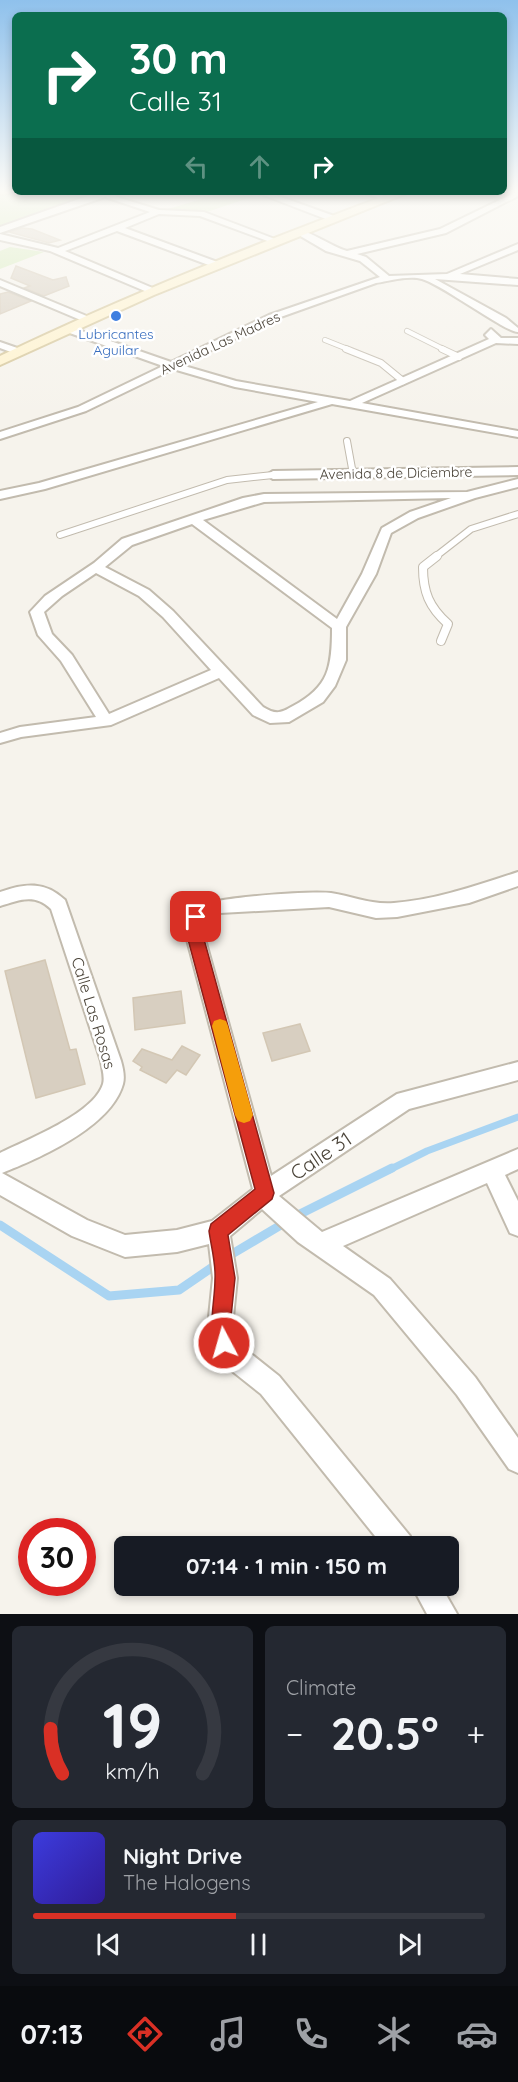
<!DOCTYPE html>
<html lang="en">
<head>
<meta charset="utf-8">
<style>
  :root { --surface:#171b24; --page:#242831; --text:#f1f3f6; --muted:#9ea1a6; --line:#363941; --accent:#d93025 }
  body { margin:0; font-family:Quicksand,sans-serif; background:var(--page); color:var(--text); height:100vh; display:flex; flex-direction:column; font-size:22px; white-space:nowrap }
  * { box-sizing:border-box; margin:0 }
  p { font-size:20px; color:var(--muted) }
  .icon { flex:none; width:33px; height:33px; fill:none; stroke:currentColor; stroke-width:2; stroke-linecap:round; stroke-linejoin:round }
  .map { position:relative; height:1614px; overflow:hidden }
  .side { display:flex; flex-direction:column; gap:12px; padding:12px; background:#0d0f14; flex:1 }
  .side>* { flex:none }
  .guide { position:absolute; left:12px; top:12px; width:495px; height:183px; border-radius:9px; box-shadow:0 3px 9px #0003; background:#0b6e4f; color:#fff; overflow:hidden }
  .speed { position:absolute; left:18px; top:1518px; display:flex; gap:12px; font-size:30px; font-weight:700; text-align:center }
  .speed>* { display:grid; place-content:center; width:78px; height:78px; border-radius:50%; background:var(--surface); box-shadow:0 3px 9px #0003; line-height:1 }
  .speed .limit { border:9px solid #d22; background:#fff; color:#111 }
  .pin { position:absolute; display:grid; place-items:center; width:51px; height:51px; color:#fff; margin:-26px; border-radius:12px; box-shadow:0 3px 9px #0006 }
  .me { position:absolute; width:66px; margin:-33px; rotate:354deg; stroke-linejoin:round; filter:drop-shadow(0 0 4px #0008) }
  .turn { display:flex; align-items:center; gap:21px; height:126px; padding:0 18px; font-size:27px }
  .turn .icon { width:78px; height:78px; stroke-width:2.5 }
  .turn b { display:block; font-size:42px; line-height:51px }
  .lanes { display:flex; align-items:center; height:57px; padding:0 18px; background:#0003; justify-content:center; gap:30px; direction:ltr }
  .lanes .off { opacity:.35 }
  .big { font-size:45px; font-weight:700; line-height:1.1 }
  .side .tile { flex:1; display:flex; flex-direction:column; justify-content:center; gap:9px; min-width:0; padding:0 21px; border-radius:9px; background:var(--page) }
  .side .dial { align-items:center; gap:0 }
  .dial svg { height:156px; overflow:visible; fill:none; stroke:var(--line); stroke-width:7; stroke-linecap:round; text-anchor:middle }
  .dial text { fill:var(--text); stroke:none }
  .song { display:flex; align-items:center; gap:18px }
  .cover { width:72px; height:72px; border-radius:9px; background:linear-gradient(135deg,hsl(240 70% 55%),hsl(250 70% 35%)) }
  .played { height:6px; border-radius:3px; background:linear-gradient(90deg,var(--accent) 45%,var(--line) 45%) }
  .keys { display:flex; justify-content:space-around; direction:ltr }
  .heat { display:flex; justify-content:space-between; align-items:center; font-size:33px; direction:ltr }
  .side .tiles { flex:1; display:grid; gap:12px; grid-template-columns:1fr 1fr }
  .tile:last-child { grid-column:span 2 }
  .trip { position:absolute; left:114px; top:1536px; width:345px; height:60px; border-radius:9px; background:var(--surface); box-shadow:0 3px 9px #0003; font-weight:700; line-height:60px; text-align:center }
  .menu { display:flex; height:96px; justify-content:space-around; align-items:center; background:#090b0e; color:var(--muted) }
  .menu .icon { width:42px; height:42px }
  .menu .on { color:var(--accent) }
  .menu b { font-size:27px; color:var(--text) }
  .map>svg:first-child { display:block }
  .green { fill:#d2eab5 }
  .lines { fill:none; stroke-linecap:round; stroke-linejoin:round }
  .stream-far1 { stroke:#a9d4f2; stroke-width:7 }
  .stream { stroke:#a9d4f2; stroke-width:9 }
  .building { fill:#d8cfc1; stroke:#d3c7b4; stroke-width:1.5 }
  .lane-far2-casing { stroke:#c2bbae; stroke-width:6 }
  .lane-far1-casing { stroke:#c2bbae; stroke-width:8 }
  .lane-casing { stroke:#c2bbae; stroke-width:10 }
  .street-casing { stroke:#c2bbae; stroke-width:4 }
  .secondary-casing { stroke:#d6c79b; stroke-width:4 }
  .lane-far2 { stroke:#fff; stroke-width:4.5 }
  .lane-far1 { stroke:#fff; stroke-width:6 }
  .lane { stroke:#fff; stroke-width:8 }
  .street { fill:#fff; fill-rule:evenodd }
  .secondary { fill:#fff3cd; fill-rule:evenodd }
  .route { fill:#d93025; stroke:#8d1f18; stroke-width:1.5 }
  .slow { fill:#f59e0b }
  .shop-dot { fill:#3f7fe0; stroke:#fff; stroke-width:2 }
  .labels { text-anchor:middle; stroke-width:5; stroke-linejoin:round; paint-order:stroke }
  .far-shop-label { font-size:14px; fill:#366cbe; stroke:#fff }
  .far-street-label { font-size:14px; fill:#4b4439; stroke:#fff }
  .street-label { font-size:16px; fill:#4b4439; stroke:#fff }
  .near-street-label { font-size:20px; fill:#4b4439; stroke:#fff }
</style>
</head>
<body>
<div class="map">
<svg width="518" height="1614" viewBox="0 0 518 1614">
  <rect width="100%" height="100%" fill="#f6f3ec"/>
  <g class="green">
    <polygon points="0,192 97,192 99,196 0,228"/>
    <polygon points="225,192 266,192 201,214 158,212"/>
    <polygon points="10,247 44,252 0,269 0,251"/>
  </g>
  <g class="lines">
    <polyline class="stream-far1" points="389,1170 427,1151 518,1117"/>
    <g class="stream">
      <polyline points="294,1217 392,1168"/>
      <polyline points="0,1225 109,1296 179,1290 217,1264"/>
      <polyline points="227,1257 286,1222"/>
    </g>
  </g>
  <g class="building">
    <polygon points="22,228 32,229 60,240 49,243 9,232"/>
    <polygon points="16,266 53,280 66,277 69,286 44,296 24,288 30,286 11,278"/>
    <polygon points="8,292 31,301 0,314 0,294"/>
    <polygon points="45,960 70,1050 76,1049 85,1084 36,1098 5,971"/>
    <polygon points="181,991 185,1023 135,1030 133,998"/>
    <polygon points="300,1024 310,1051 272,1061 263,1033"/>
    <polygon points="182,1046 200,1055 186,1075 177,1070 166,1083 140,1070 142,1067 133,1061 142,1049 172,1060"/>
  </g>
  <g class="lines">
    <g class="lane-far2-casing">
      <g id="lane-far2">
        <polyline points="407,331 445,350"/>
        <polyline points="325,340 350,350"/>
      </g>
    </g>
    <g class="lane-far1-casing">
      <g id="lane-far1">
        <polyline points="346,349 381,363 403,381"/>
        <polyline points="442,349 459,357"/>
        <polyline points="347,441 353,474"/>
        <polyline points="60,535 227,480 273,475"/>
        <polyline points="435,557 471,529 518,514"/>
      </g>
    </g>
    <g class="lane-casing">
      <path id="lane" d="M 437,556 L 423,567 C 423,592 429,607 448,624 L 441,641"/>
    </g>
    <g class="street-casing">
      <g id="street">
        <path d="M 518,191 L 518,196 L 446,233 L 357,254 L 366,257 L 389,276 L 447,274 L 518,244 L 518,250 L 460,274 L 518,279 L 518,285 L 435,279 L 506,318 L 518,328 L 518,332 C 507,333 441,284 422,279 C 409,275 389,281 376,283 L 275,319 L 181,365 L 236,381 L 350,401 L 489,339 L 485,335 L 491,329 L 501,338 L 518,338 L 518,344 L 496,343 L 362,403 L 518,431 L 518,437 L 332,404 L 45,489 L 0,499 L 0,491 L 39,483 L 318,402 L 235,387 L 173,369 L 86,411 L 0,439 L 0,432 L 78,407 L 163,366 L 64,331 L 64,327 L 70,327 L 171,362 L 269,315 L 380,277 L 360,261 L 326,251 L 297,234 L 297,230 C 309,230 332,247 347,251 L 440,229 Z"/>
        <polygon points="99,192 109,192 120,198 159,210 204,212 280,241 273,243 200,216 159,214 125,228 220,263 220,267 214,267 117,231 65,251 155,289 157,291 152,294 50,251 0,240 0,234 58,248 150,212 105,197 0,233 0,227"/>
        <polygon points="267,192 337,217 338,219 331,221 258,193"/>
        <polygon points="362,192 374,192 391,199 387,201"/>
        <polygon points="0,280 89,317 91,319 83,321 0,286"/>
        <polygon points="0,342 23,350 24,352 19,355 0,348"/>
        <polygon points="518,467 518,475 273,479 267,475 273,471"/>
        <path d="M 518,479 L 518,487 L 475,498 L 418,518 L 391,533 L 376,574 L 346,627 L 346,660 L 335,686 L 323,702 L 289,722 L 270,723 L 253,715 L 219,678 L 111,725 L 21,737 L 0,743 L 0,733 L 20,727 L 96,717 L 61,661 L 38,635 L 30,612 L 45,596 L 94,563 L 122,539 L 243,498 L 264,494 L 467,492 ZM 451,498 L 410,512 L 382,528 L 362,574 L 337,619 L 203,520 L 264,502 ZM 192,524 L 332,628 C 332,667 329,687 293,706 C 281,713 276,715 263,707 L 173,611 L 149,590 L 105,567 L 132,545 ZM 96,573 L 139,596 L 163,617 L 211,670 L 109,714 L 72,655 L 52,634 L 44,612 L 62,596 Z"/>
        <path d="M 518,872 L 518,886 L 469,903 L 397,917 L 376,918 L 329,907 L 220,913 L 208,918 L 203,932 L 271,1176 L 397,1094 L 518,1062 L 518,1080 L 409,1109 L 279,1196 L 322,1232 L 518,1149 L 518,1169 L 505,1175 L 518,1201 L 518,1236 L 510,1233 L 487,1183 L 343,1246 L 390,1279 L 475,1377 L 518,1438 L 518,1473 L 509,1469 L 457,1395 L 374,1295 L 298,1242 L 262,1209 L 230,1236 L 237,1278 L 233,1317 L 235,1338 L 245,1349 L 279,1376 L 410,1536 L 413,1546 L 383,1546 L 261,1394 L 227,1367 L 215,1352 L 209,1317 L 213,1278 L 209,1244 L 177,1252 L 125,1257 L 72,1236 L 0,1195 L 0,1153 C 26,1140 94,1114 103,1084 C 105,1077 102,1068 101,1061 L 51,909 C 35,893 19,900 0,906 L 0,892 C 25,883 45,881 65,900 L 121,1061 C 123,1068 125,1077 123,1084 C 111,1127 40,1158 2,1173 L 87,1220 L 125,1235 L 177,1230 L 212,1221 L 253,1189 L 185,932 L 195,908 C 210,897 310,891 331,893 C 352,896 371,905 394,903 C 436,900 478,885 518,872 Z"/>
        <polygon points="412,1586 441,1586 457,1614 427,1614"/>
      </g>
    </g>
    <g class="secondary-casing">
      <g id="secondary">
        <polygon points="0,189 15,189 16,192 0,194"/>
        <path d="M 395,192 L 410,192 L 154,295 L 0,365 L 0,356 C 129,294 261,242 395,192 Z"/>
      </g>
    </g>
    <use href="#lane-far2" class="lane-far2"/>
    <use href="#lane-far1" class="lane-far1"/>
    <use href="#lane" class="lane"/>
    <use href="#street" class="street"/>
    <use href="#secondary" class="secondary"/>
  </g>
  <linearGradient id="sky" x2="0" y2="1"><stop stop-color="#8fc1ec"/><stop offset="0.46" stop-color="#fbfaf6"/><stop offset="1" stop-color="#fbfaf6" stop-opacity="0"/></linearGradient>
  <rect width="518" height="415" fill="url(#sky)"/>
  <path class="route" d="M 196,911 L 204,917 L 202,932 L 274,1193 L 272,1199 L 228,1235 L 235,1278 L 231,1317 L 234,1343 L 231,1350 L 224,1353 L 217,1350 C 207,1326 215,1303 215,1279 C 216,1263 211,1246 209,1231 L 211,1224 L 255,1189 L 186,932 L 189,917 Z"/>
  <polygon class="slow" points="220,1019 226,1021 228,1026 253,1115 250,1121 244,1123 238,1121 235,1115 212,1026 214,1021"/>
  <circle class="shop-dot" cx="116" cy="316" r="6"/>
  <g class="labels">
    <g class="far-shop-label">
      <text x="116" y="339">Lubricantes<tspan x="116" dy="16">Aguilar</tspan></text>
    </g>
    <g class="far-street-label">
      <text transform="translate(220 343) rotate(-25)" y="5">Avenida Las Madres</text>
      <text transform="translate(396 473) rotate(-1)" y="5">Avenida 8 de Diciembre</text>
    </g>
    <g class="street-label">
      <text transform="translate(94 1013) rotate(73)" y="6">Calle Las Rosas</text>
    </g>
    <g class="near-street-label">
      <text transform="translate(321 1156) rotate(-34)" y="7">Calle 31</text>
    </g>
  </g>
</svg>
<div class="speed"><div class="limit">30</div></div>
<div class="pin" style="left:196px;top:917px;background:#d93025"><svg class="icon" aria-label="arrive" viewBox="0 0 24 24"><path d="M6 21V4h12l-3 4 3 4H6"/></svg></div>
<svg class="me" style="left:224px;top:1343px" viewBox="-20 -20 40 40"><circle r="17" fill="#d93025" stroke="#fff" stroke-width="3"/><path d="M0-11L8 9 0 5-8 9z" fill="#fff"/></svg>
<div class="trip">07:14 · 1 min · 150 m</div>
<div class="guide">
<div class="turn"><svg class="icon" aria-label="right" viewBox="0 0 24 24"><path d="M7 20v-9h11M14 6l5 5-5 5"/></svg><div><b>30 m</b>Calle 31</div></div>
<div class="lanes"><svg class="icon off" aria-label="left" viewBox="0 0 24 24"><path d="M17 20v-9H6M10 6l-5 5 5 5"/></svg><svg class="icon off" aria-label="ahead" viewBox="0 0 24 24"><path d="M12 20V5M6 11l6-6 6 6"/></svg><svg class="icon" aria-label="right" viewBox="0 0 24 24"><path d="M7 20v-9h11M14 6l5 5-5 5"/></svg></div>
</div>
</div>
<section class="side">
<div class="tiles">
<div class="tile dial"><svg viewBox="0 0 100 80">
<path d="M14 69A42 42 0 1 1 86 69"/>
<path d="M14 69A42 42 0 0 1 8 46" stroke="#d93025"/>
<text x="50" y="56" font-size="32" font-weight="700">19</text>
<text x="50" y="72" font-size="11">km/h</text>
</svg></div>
<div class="tile"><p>Climate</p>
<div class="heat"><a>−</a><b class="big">20.5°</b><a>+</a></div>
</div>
<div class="tile">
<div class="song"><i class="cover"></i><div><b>Night Drive</b><p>The Halogens</p></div></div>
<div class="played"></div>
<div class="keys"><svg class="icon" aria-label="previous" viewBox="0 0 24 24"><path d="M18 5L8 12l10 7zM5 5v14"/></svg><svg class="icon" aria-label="pause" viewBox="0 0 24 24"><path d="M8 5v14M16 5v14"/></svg><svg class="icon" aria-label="next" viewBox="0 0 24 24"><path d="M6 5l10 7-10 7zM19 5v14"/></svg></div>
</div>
</div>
</section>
<nav class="menu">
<b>07:13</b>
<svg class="icon on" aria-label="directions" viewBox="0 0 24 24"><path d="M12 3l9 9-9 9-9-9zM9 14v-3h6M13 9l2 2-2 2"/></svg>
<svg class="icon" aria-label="music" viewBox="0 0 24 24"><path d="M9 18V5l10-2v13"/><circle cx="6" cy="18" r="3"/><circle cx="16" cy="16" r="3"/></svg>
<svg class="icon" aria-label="phone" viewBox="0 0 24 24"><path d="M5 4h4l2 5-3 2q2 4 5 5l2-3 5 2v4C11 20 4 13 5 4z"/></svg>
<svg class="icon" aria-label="climate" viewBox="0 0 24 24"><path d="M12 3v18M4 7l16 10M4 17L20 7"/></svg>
<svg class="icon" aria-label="car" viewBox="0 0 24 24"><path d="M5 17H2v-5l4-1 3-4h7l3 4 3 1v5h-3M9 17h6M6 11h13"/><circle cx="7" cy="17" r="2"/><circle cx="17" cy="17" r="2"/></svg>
</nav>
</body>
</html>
